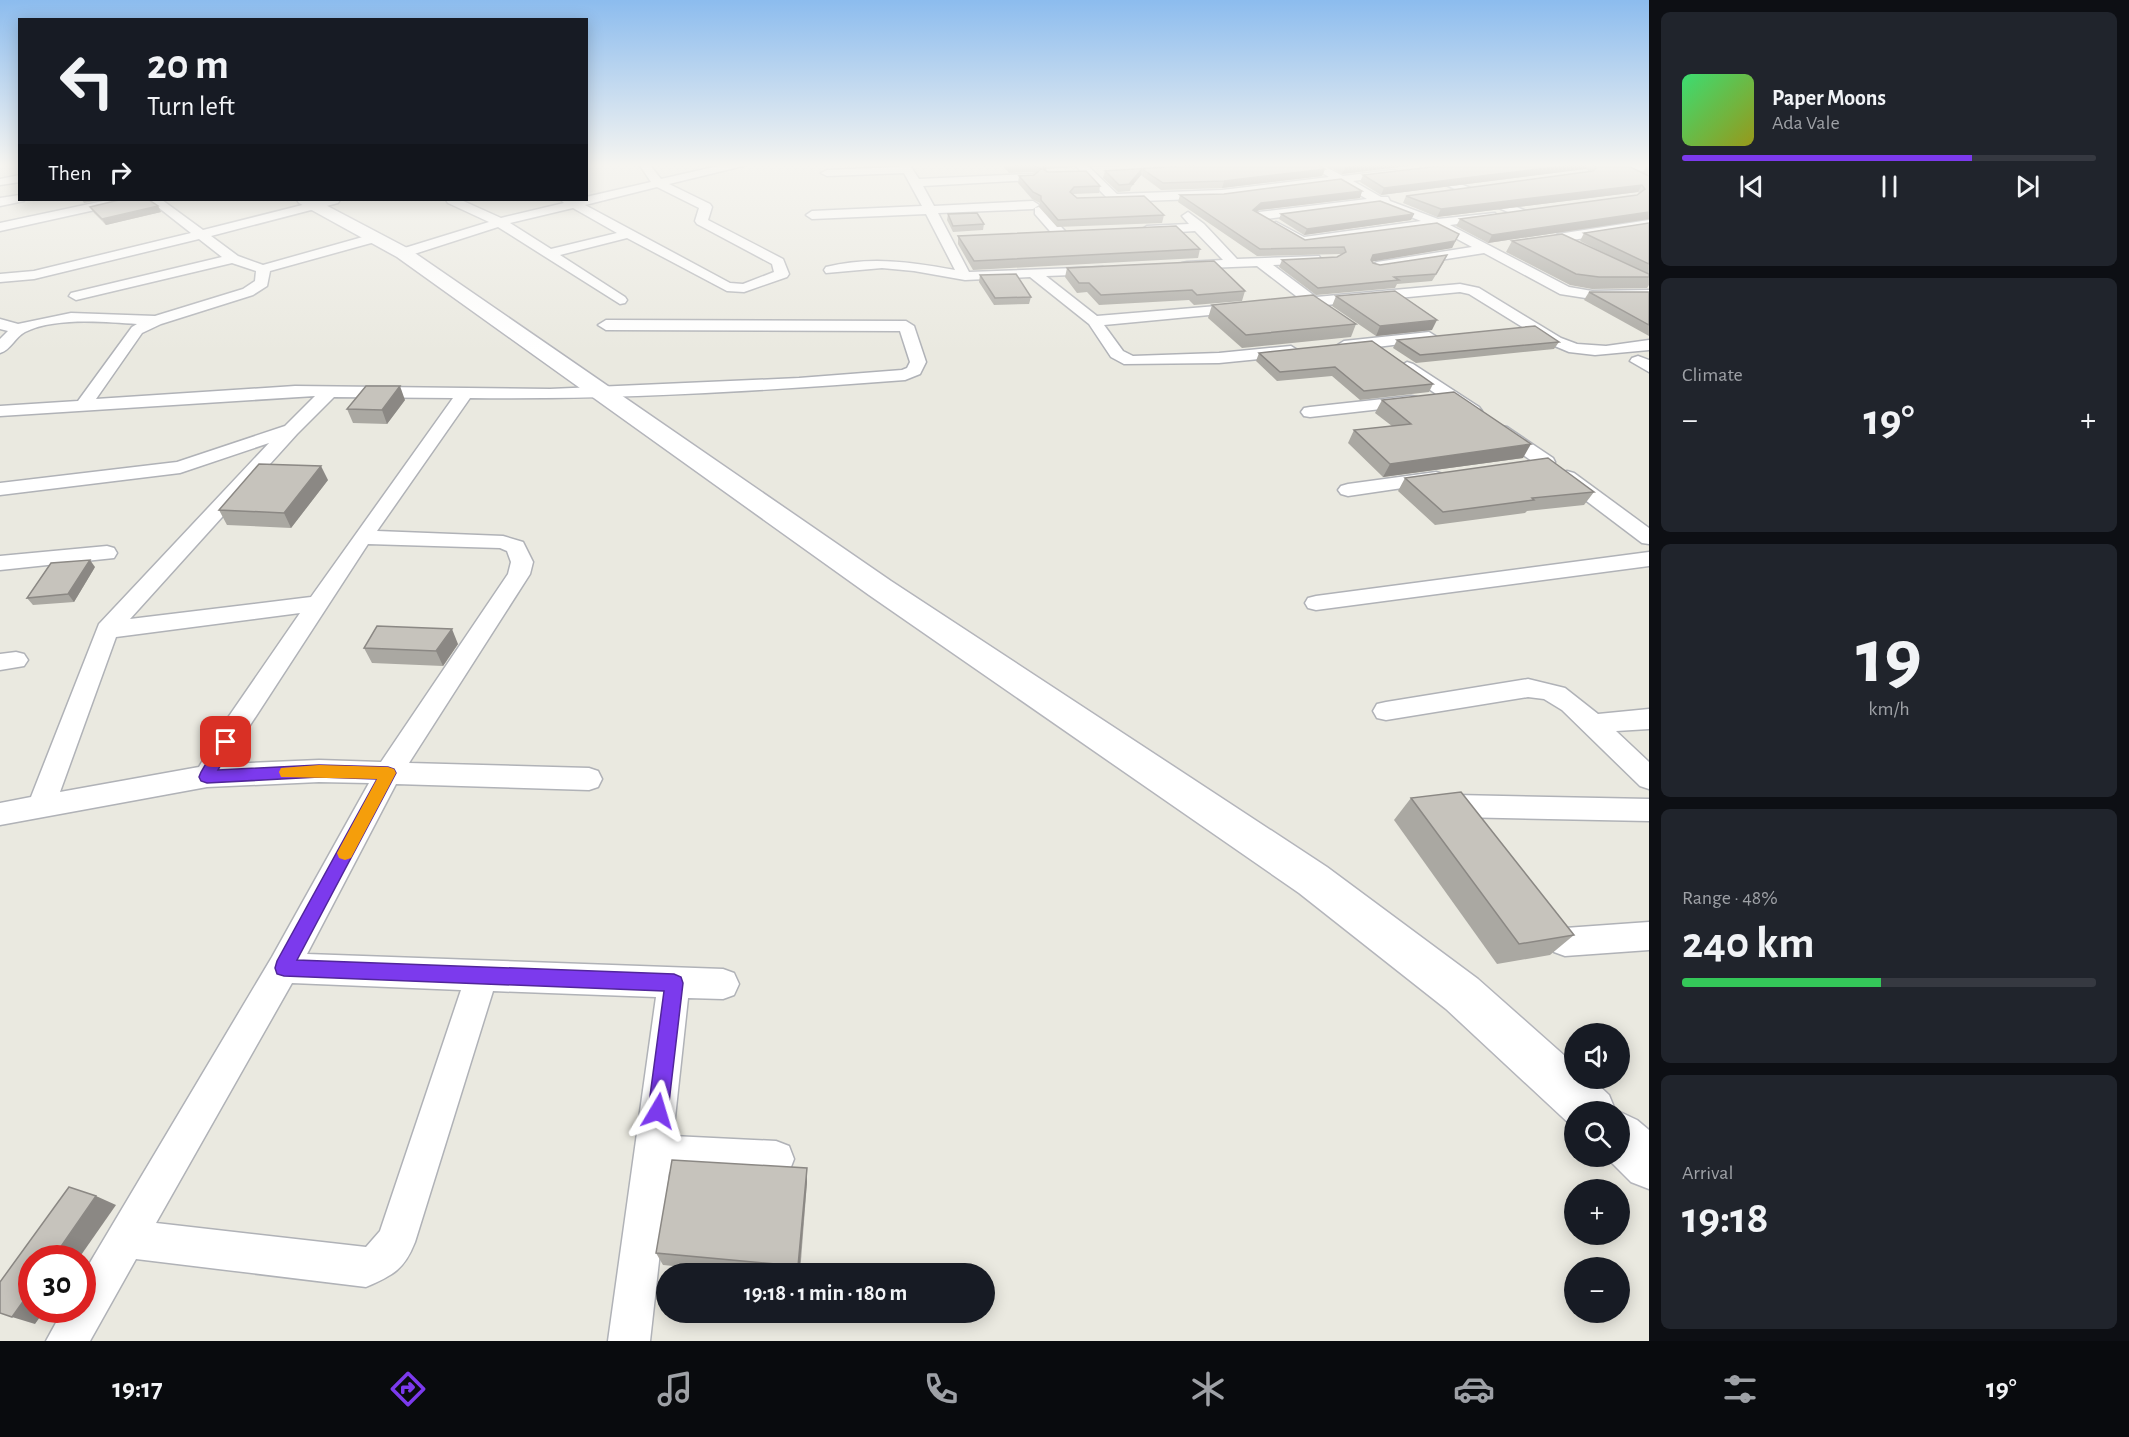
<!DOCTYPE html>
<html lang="en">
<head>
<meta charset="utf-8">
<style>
  :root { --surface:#171b24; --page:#20242c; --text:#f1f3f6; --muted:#9ea1a6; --line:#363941; --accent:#7c3aed }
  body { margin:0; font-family:"Alegreya Sans",sans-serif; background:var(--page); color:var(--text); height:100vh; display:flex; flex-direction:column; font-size:22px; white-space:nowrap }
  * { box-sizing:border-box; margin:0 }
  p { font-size:20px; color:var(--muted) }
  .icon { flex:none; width:33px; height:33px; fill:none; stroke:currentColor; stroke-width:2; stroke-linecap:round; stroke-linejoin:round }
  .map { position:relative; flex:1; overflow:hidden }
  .details { display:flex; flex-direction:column; gap:12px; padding:12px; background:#0d0f14; width:480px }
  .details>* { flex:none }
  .guide { position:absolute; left:18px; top:18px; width:570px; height:183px; border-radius:0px; box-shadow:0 3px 15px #0003; background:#171b24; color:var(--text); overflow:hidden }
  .fabs { position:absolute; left:1564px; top:1023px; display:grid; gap:12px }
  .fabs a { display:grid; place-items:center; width:66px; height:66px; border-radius:50%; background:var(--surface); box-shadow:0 3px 15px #0003; font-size:30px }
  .speed { position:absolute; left:18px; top:1245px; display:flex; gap:12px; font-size:30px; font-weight:700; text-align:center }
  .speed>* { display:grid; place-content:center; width:78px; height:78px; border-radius:50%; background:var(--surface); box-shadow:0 3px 15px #0003; line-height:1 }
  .speed .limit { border:9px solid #d22; background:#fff; color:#111 }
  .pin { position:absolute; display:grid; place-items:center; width:51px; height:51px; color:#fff; margin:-26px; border-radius:12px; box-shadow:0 3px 9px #0006 }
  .me { position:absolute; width:66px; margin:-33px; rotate:7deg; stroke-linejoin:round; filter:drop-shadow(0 0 4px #0008) }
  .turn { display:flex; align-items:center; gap:21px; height:126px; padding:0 30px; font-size:27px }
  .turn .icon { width:78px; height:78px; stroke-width:2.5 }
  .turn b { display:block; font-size:42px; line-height:51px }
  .then { display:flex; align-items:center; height:57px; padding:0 30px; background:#0003; gap:12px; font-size:22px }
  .big { font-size:45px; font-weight:700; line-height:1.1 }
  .details .tile { flex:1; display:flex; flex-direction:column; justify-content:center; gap:9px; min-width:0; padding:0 21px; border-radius:9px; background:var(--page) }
  .details .dial { align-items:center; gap:0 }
  .dial b { font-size:78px; line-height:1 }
  .song { display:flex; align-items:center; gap:18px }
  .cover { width:72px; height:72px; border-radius:9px; background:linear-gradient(135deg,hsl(140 70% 55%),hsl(60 70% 35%)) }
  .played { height:6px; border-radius:3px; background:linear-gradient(90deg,var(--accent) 70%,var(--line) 70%) }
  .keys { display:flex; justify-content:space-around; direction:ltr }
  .heat { display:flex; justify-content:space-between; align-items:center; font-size:33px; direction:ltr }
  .charge { height:9px; border-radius:4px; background:linear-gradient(90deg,#34c759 48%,var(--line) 0) }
  .trip { position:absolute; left:656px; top:1263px; width:339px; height:60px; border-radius:30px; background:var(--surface); box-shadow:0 3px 15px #0003; font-weight:700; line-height:60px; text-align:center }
  .menu { display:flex; height:96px; justify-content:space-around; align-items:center; background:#090b0e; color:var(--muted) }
  .menu .icon { width:42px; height:42px }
  .menu .on { color:var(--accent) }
  .menu b { font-size:27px; color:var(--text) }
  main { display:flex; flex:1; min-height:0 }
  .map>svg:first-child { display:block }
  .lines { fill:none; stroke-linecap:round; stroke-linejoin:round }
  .street-casing { stroke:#b0b2b7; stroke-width:3 }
  .secondary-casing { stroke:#b4b5bb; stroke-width:3 }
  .street { fill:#fff; fill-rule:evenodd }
  .secondary { fill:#fff; fill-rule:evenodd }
  .wall { fill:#aaa8a2 }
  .shaded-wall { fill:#8b8884 }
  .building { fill:#c6c3bc; stroke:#8b8884; stroke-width:1.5 }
  .route { fill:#7c3aed; stroke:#51269a; stroke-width:1.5 }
  .slow { fill:#f59e0b }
</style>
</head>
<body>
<main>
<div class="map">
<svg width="1649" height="1341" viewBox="0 0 1649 1341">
  <rect width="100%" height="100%" fill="#eae9e0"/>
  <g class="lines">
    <g class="street-casing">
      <g id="street">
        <path d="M 639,164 L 649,164 L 661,179 L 727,164 L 744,164 L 743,166 L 669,184 L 710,204 L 712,207 L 708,220 L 783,259 L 789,274 L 787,277 L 744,292 L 727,291 L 627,238 L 560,255 L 625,297 L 627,300 L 625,303 L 620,304 L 498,227 L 408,256 L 403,257 L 396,253 L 398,250 L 489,222 L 448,203 L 446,200 L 461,200 L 501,218 L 564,203 L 561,200 L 586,200 L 586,197 L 651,182 ZM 657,187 L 699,208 L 695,221 L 697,224 L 772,264 L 774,272 L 743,284 L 730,283 L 585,205 ZM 573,208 L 617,233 L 551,249 L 510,223 Z"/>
        <path d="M 899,164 L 909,164 L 919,179 L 1032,174 L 1038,177 L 1032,180 L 923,186 L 934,206 L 1033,201 L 1039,205 L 1033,209 L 938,213 L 969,272 L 1103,267 L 1105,270 L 1103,273 L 1098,274 L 1046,276 L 1097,316 L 1241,304 L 1248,308 L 1241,312 L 1104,325 L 1123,351 L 1133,356 L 1219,353 L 1291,346 L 1299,351 L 1291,356 L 1219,363 L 1124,364 L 1111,357 L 1089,324 L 1030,277 L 965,280 L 914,271 L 882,268 L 826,273 L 824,270 L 826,267 C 870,256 911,262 955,270 L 926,214 L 812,219 L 806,215 L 812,211 L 922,206 L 904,173 L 827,176 L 821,173 L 827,170 L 900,167 Z"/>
        <polygon points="1074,164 1086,164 1117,194 1222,190 1329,177 1308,164 1320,164 1343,176 1393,170 1397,171 1397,175 1353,181 1381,197 1388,197 1390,201 1438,219 1495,213 1497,216 1495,219 1450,225 1569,287 1592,291 1649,290 1649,298 1592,299 1560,294 1484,253 1377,270 1370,266 1377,262 1472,247 1435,227 1302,245 1270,226 1276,222 1304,237 1421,221 1378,204 1259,220 1253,216 1259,212 1367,199 1339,183 1222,198 1114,202 1110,201"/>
        <polygon points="1610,164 1649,165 1649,171 1622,170"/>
        <polygon points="1429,171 1553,222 1555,225 1553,228 1545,228 1425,176 1423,174"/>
        <polygon points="20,175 20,182 0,185 0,179"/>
        <polygon points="20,195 20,200 24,201 0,206 0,198"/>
        <polygon points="108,200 128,200 122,204 0,231 0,223"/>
        <path d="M 149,200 L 162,200 L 203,230 L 322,200 L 340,200 L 338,203 L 211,236 L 238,256 L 263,265 L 377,233 L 383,237 L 382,240 L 270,271 L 267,286 L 253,295 L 161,324 L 142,333 L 96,399 L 295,386 L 550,389 L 799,378 L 902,370 L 907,368 L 910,362 L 900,331 L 606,330 L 598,325 L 606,320 L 906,321 L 914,326 L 926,362 L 920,374 L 905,380 C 760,391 615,400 470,398 L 377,531 L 503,536 L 523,542 L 533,562 L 530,574 L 409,763 L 589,768 L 598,771 L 602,779 L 598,787 L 589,790 L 396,784 L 307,954 L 723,969 L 734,973 L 739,984 L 734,995 L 723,999 L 688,998 L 673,1136 L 776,1141 L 789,1146 L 794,1159 L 789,1172 L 776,1177 L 669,1172 L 650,1341 L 608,1341 L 656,997 L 493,991 L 415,1242 C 404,1270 393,1275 366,1287 L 136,1259 L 90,1341 L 46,1341 L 63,1310 L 82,1310 L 82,1276 L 272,957 L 369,783 L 319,782 L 207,787 L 0,825 L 0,803 L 31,797 L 99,624 L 269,443 L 180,473 L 0,495 L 0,483 L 177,462 L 285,426 L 315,396 L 0,416 L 0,406 L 78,401 L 132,327 L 137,324 C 105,322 55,317 25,332 C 15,337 11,350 0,353 L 0,339 L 8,331 L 0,329 L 0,319 L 18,324 L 71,313 L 155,316 L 243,289 L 255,281 L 256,271 L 232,263 L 76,300 L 69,296 L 71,293 L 222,257 L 199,239 L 34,279 L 0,282 L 0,274 L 34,271 L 191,233 ZM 334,397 L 453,398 L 311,597 L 130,619 L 297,434 ZM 368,544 L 500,548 L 507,551 L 511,562 L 508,574 L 381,762 L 319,760 L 227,764 L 245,733 ZM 300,613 L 227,719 L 199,767 L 60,792 L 116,637 ZM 292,983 L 461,990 L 380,1231 L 366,1247 L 156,1223 Z"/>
        <polygon points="1039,207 1043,208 1065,231 1066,234 1065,237 1055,237 1035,214 1035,208"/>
        <polygon points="1188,212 1204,224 1237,259 1319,256 1321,259 1319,262 1314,263 1273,265 1316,297 1460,284 1479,288 1561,338 1577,344 1606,346 1649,340 1649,350 1595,355 1569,352 1550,344 1469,294 1460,292 1326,305 1324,309 1319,310 1310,307 1286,307 1284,304 1286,301 1300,299 1257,266 1182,269 1180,266 1182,263 1187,262 1223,260 1195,231 1147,234 1141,230 1147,226 1189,224 1182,216"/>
        <polygon points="1649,220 1649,228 1572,240 1586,248 1579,252 1552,238 1558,234"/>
        <polygon points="1429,332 1437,337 1434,340 1344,351 1336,346 1344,341"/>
        <polygon points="1638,356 1649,360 1649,372 1630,361 1632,358"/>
        <polygon points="1407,362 1413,364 1479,407 1482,411 1479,415 1467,415 1401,370 1399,367"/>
        <polygon points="1411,396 1417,397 1420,401 1417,405 1310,417 1304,416 1301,412 1304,408 1310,407"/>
        <polygon points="1501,426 1507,427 1553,458 1555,462 1553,466 1539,466 1495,435 1492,431 1495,427"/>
        <polygon points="1567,471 1574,473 1649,528 1649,544 1642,543 1560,481 1557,477 1560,473"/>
        <polygon points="1436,472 1443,474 1446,478 1443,482 1348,496 1341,494 1338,490 1341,486 1348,484"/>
        <polygon points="107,546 114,548 117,553 114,558 0,570 0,556"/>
        <polygon points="1649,552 1649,566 1316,610 1308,608 1305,603 1308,598 1316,596"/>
        <polygon points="16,652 24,654 28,660 24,666 0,670 0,654"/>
        <polygon points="1528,679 1565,688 1598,714 1649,709 1649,729 1616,731 1649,762 1649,789 1640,786 1562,710 1544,699 1528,697 1386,720 1377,718 1373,711 1377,704 1386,702"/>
        <polygon points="1456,795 1649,799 1649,821 1456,817 1446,814 1442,806 1446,798"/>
        <polygon points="1649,922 1649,950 1565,956 1554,952 1550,942 1554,932 1565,928"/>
      </g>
    </g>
    <g class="secondary-casing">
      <g id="secondary">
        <polygon points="297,200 316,200 409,249 891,581 1327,867 1478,979 1575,1065 1575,1078 1591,1078 1609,1095 1616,1112 1575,1112 1575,1129 1446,1009 1299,893 869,595 397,257 299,203"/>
        <polygon points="1620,1112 1637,1120 1649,1130 1649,1189 1631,1182 1605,1156 1620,1156"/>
      </g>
    </g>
    <use href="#street" class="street"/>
    <use href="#secondary" class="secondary"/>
  </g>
  <g class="wall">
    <polygon points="1001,164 1075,164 1075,167 1047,169 1045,170 1048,172 1100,186 1099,193 1073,194 1077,198 1164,215 1162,223 1057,227 1039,207 1040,203 1032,199 1018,183 1019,176 1034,175 1036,174 1032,172 1009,173"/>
    <polygon points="1088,164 1181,164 1092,167"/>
    <polygon points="1212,164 1325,169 1322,176 1222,188 1161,190 1141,175 1131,187 1130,191 1118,192 1103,178 1105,171"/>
    <polygon points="1324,164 1425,164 1342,174"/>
    <polygon points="1457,164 1624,164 1643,173 1646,166 1649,166 1649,219 1488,243 1456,226 1460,219 1637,195 1639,193 1638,192 1437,217 1403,203 1406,196 1590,172 1586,169 1381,195 1360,182 1363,175"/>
    <polygon points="1362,191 1360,198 1259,210 1256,212 1305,240 1459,234 1452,248 1372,261 1373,263 1380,265 1444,262 1432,281 1397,284 1395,288 1316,295 1279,267 1282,260 1337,257 1341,255 1341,254 1257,256 1178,202 1180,195"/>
    <polygon points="158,206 161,212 106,225 94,213 90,207"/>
    <polygon points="948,214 984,224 983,230 953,232 947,220"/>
    <polygon points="1281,214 1414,214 1411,220 1304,235 1279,219"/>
    <polygon points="1649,223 1649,285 1647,288 1592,289 1570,285 1506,252 1512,241 1610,256 1580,241 1584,233"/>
    <polygon points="958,236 1200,249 1198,258 973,270 958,244"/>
    <polygon points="1067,268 1245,291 1242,301 1194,305 1189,300 1099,305 1087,292 1077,293 1065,277"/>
    <polygon points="980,275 1031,297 1029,304 994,305 979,282"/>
    <polygon points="1589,292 1649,292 1649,336 1584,300"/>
    <polygon points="1336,296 1432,330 1376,336 1332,306"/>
    <polygon points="1212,305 1356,324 1351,337 1242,348 1208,318"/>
    <polygon points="1397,340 1559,342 1554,349 1416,363 1393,348"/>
    <polygon points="1259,353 1433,384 1429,392 1360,400 1332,376 1277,381 1256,361"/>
    <polygon points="405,400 387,424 353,423 347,409"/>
    <polygon points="1382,400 1523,458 1383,477 1348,443 1354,430 1392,426 1375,413"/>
    <polygon points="1405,478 1594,492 1584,505 1527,511 1525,513 1435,525 1398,491"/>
    <polygon points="328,480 291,528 227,525 219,510"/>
    <polygon points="95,567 74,602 33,605 27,598"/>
    <polygon points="458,644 443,666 372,663 364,648"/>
    <polygon points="1411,798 1574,935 1550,955 1497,964 1394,820"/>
    <polygon points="807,1168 807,1182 800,1274 755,1274 663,1265 656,1253"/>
  </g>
  <g class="shaded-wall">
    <polygon points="1046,164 1048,164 1047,169 1041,174 1041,169 1040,169"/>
    <polygon points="1371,164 1425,164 1342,174 1345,167"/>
    <polygon points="1578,164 1589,164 1586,169 1381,195 1384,188"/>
    <polygon points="1142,169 1141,175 1131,187 1132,184 1130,183"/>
    <polygon points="1325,169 1322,176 1222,188 1224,181"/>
    <polygon points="1642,185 1638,192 1437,217 1441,209"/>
    <polygon points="1362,191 1360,198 1259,210 1251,217 1253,210 1261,203"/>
    <polygon points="82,200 100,200 84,203"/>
    <polygon points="158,206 161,212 106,225 102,219"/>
    <polygon points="1649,212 1649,219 1488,243 1492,235"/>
    <polygon points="1414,214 1411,220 1304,235 1307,229"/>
    <polygon points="1459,234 1452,248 1370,262 1373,255"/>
    <polygon points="1437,320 1432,330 1376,336 1380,326"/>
    <polygon points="400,386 405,400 387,424 382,410"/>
    <polygon points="1531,444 1523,458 1383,477 1390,464"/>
    <polygon points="321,466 328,480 291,528 284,513"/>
    <polygon points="90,560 95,567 74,602 68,594"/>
    <polygon points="452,629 458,644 443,666 436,651"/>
    <polygon points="807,1168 807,1182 799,1274 798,1266"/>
    <polygon points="96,1196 116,1205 79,1258 53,1258"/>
    <polygon points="32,1289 32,1310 45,1310 35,1324 12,1317"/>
  </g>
  <g class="building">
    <polygon points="1008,164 1046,164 1040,168 1048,172 1086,171 1100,186 1074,187 1070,192 1077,198 1144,196 1164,215 1058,220 1041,200 1041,196 1033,192 1019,176 1034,175 1041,169 1033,165 1010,166"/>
    <polygon points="1212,164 1317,164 1325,169 1224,181 1163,183 1142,169 1130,183 1132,184 1119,185 1105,171"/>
    <polygon points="1339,164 1371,164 1345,167"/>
    <polygon points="1457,164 1578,164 1384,188 1363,175"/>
    <polygon points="1592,164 1624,164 1649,176 1649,212 1492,235 1460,219 1637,195 1645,189 1642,185 1441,209 1406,196 1593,171 1597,167"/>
    <polygon points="1341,179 1362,191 1261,203 1253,210 1305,240 1437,223 1459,234 1455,241 1373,255 1371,260 1373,263 1380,265 1447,255 1436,274 1394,277 1399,280 1318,288 1282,260 1337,257 1346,252 1344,247 1260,249 1180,195 1224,194"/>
    <polygon points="119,200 149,200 158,206 102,219 90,207"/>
    <polygon points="1380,201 1414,214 1307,229 1281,214"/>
    <polygon points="977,213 984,224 953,226 948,214"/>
    <polygon points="1649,223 1649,264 1584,233"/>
    <polygon points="1176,226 1200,249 974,261 958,236"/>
    <polygon points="1562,234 1649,274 1649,277 1599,277 1576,274 1512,241"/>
    <polygon points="1214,261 1245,291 1197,295 1192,290 1101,295 1089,283 1079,283 1067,268"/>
    <polygon points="1016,274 1031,297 995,298 980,275"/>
    <polygon points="1395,291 1437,320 1380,326 1336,296"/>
    <polygon points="1589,292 1649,292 1649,325"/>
    <polygon points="1313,295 1356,324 1246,335 1212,305"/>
    <polygon points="1535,326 1559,342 1420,355 1397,340"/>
    <polygon points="1372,341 1433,384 1364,391 1335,367 1280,372 1259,353"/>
    <polygon points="366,386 400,386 382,410 347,409"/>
    <polygon points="1454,392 1531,444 1390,464 1354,430 1411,424 1382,400"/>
    <polygon points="1548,458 1594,492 1532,498 1534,500 1443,512 1405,478"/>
    <polygon points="259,464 321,466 284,513 219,510"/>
    <polygon points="90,560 68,594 27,598 51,563"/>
    <polygon points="377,626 452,629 436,651 364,648"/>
    <polygon points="1461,792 1574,935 1519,944 1411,798"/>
    <polygon points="672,1160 807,1168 798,1266 656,1253"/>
    <polygon points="69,1187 96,1196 53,1258 32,1258 32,1289 12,1317 0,1313 0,1282"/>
  </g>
  <linearGradient id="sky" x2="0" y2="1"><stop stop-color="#8cbcee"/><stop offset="0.47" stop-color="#f6f5f1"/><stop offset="1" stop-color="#f6f5f1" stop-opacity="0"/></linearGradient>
  <rect width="1649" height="351" fill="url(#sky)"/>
  <polygon class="route" points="226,737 232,738 234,742 218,770 319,765 388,767 394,769 396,773 297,960 674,974 681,977 683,983 668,1111 665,1118 658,1121 651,1118 648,1111 664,991 284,976 277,974 275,968 277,961 377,779 319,777 207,783 201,781 199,777 201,772 221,738"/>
  <polygon class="slow" points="319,765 388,767 394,769 396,773 351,858 345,860 339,858 337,853 377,779 281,777 279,772 281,768"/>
</svg>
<div class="fabs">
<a><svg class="icon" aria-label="sound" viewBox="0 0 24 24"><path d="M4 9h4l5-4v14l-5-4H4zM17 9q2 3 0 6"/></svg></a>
<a><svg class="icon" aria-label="search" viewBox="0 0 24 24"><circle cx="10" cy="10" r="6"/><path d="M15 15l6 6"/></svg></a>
<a>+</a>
<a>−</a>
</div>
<div class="speed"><div class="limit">30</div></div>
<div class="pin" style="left:226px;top:742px;background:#d93025"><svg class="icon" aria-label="arrive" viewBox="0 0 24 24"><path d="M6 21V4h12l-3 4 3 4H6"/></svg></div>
<svg class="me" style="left:658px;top:1111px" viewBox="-20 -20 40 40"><path d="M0-17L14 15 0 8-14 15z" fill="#7c3aed" stroke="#fff" stroke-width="4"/></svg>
<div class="trip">19:18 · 1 min · 180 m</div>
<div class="guide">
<div class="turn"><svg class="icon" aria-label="left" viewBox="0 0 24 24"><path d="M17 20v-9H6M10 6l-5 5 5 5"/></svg><div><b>20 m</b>Turn left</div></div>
<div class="then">Then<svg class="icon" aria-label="right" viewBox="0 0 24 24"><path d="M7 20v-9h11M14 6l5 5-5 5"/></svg></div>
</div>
</div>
<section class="details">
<div class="tile">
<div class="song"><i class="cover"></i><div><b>Paper Moons</b><p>Ada Vale</p></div></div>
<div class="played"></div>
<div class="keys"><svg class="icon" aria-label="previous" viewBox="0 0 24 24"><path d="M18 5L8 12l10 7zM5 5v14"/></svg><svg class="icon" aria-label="pause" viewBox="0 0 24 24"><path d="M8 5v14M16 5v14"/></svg><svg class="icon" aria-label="next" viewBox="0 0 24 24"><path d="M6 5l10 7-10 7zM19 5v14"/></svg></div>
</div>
<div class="tile"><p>Climate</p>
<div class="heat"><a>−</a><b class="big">19°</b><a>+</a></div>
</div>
<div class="tile dial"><b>19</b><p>km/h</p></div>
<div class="tile"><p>Range · 48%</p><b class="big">240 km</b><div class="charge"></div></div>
<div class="tile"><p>Arrival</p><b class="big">19:18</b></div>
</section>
</main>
<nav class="menu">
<b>19:17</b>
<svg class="icon on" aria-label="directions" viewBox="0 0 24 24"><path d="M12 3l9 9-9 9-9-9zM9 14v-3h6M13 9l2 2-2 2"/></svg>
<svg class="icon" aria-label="music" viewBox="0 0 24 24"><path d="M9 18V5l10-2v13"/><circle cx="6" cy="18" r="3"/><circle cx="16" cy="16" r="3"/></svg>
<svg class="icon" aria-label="phone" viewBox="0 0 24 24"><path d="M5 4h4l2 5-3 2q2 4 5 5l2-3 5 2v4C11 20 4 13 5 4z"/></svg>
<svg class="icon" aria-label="climate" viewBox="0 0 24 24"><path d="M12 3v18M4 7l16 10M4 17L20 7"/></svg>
<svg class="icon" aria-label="car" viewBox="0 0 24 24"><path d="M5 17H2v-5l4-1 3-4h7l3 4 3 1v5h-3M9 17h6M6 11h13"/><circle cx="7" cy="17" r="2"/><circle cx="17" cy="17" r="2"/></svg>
<svg class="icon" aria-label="filters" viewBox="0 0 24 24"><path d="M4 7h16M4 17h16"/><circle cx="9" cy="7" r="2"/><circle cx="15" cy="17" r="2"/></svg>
<b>19°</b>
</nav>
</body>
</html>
